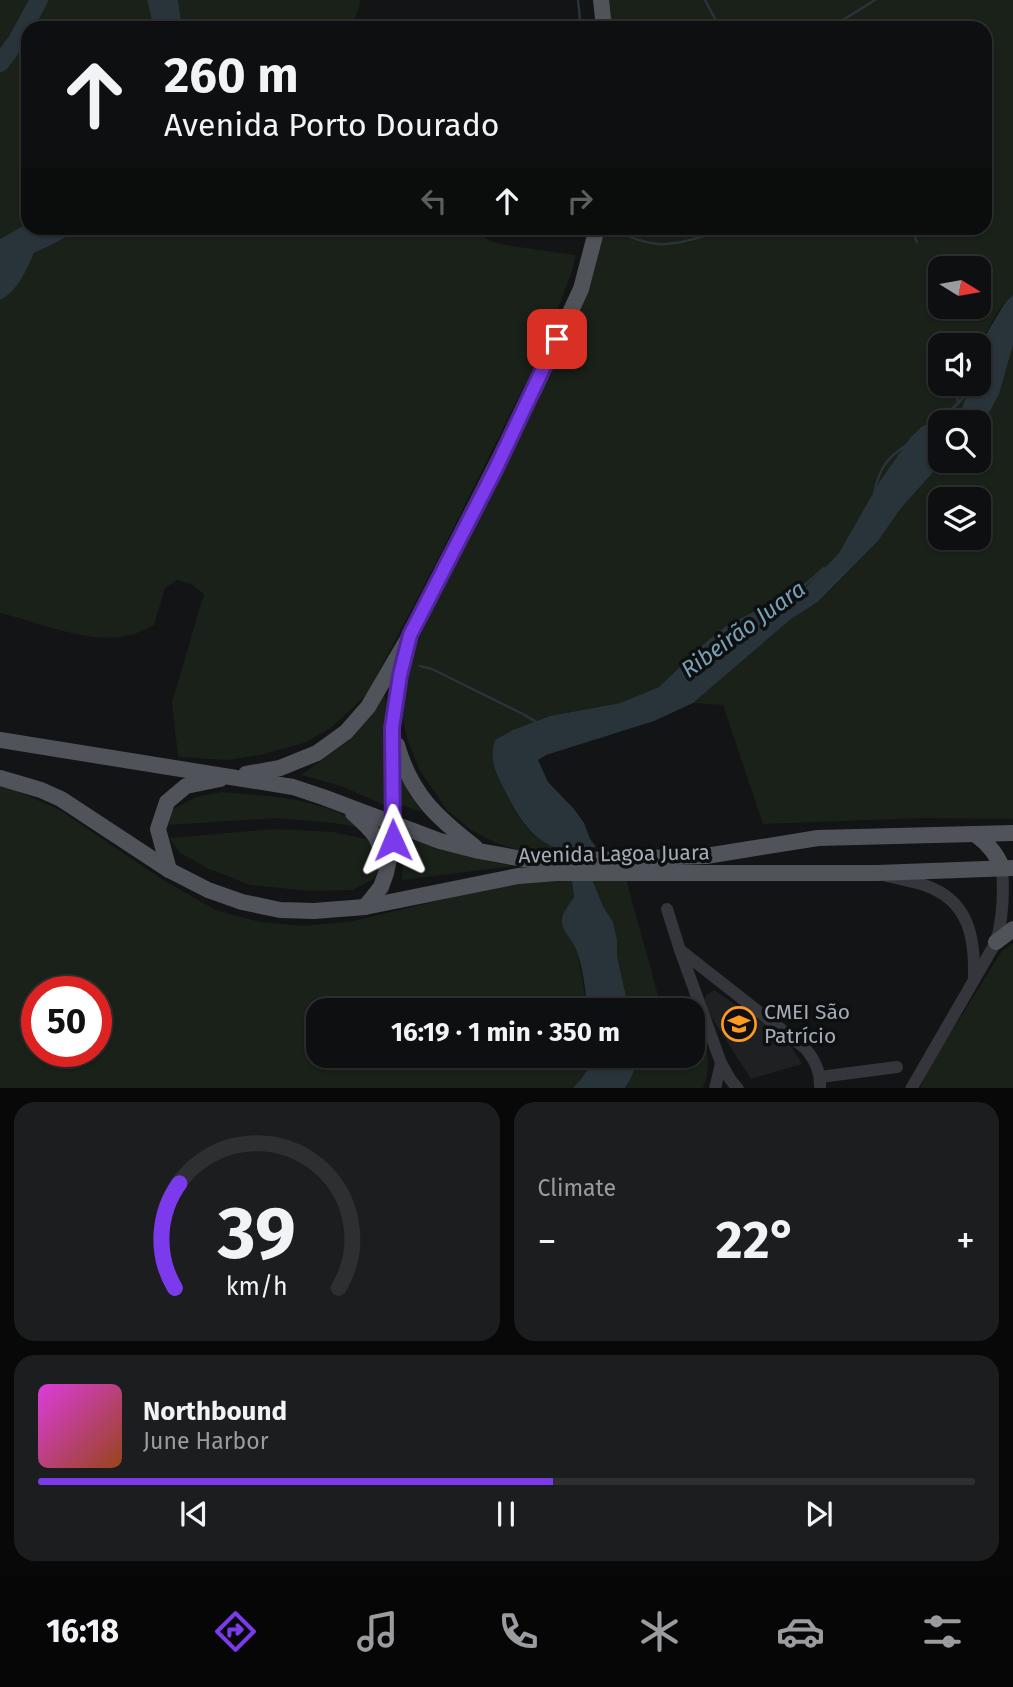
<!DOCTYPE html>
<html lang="en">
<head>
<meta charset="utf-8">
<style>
  :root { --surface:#0e0f10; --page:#1c1d1e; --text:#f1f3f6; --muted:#9b9c9f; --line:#2e2f30; --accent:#7c3aed }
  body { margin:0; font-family:"Fira Sans",sans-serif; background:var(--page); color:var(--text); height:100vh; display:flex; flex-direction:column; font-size:26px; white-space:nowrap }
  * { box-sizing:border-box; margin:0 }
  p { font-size:23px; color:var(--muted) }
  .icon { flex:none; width:38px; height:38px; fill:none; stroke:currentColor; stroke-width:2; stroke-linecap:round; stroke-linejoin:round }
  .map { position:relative; height:1088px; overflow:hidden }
  .drawer { display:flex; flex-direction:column; gap:14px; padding:14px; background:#080809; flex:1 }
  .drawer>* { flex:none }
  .hud { position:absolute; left:21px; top:21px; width:971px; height:214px; border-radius:21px; box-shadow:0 2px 5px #0004,0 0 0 2px var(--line); background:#0e0f10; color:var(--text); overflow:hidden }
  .needle { width:46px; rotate:101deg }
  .buttons { position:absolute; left:928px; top:256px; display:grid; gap:14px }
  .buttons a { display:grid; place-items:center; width:63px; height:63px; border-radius:14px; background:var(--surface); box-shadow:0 2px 5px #0004,0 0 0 2px var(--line); font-size:35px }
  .speed { position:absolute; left:21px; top:976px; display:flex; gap:14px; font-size:35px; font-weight:700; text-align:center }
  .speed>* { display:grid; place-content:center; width:91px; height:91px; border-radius:50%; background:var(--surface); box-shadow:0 2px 5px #0004,0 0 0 2px var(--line); line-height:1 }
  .speed .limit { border:10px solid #d22; background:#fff; color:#111 }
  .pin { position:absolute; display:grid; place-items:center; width:60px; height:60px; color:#fff; margin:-30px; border-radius:14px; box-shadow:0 4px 10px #0006 }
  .me { position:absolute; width:77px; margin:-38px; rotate:359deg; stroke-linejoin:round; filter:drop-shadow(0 0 5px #0008) }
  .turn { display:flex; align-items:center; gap:24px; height:147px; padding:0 28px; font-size:32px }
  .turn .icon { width:91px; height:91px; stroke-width:2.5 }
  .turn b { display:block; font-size:49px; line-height:60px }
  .lanes { display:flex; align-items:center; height:66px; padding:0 28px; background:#0003; justify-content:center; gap:35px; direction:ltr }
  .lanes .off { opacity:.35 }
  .big { font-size:52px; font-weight:700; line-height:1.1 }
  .drawer .tile { flex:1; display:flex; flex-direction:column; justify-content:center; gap:10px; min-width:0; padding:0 24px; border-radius:21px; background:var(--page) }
  .drawer .dial { align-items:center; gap:0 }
  .dial svg { height:182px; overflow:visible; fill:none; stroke:var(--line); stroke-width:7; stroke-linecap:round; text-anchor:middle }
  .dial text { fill:var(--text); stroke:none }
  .song { display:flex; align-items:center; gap:21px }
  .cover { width:84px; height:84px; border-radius:10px; background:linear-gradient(135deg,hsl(300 70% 55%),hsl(20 70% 35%)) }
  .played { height:7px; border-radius:4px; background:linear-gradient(90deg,var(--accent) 55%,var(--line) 55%) }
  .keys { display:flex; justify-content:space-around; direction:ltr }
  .heat { display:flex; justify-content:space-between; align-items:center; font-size:38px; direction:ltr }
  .drawer .tiles { flex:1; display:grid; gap:14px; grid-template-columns:1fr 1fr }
  .tile:last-child { grid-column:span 2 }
  .trip { position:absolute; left:306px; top:998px; width:399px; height:70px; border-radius:21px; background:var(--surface); box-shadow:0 2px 5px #0004,0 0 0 2px var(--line); font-weight:700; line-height:70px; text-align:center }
  .dock { display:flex; height:112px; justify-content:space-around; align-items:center; background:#060606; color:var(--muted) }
  .dock .icon { width:49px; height:49px }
  .dock .current { color:var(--accent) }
  .dock b { font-size:32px; color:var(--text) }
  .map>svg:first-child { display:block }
  .built { fill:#1f2022 }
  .green { fill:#192119; fill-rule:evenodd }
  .water { fill:#29343a }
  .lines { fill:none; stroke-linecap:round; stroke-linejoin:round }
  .stream { stroke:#29343a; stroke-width:2.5 }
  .river { stroke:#29343a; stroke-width:18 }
  .minor { stroke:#34363b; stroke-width:12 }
  .major { stroke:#50535a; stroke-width:16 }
  .route-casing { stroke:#51269a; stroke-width:18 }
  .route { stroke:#7c3aed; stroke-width:12 }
  .labels { text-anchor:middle; stroke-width:7; stroke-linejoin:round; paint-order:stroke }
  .street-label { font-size:21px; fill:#a4acb7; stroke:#0e0f10 }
  .poi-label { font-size:21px; fill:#a4acb7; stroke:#0e0f10; text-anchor:start }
  .water-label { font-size:23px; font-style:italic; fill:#78a0b5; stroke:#0e0f10 }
</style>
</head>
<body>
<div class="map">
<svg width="1013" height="1089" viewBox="0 0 1013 1089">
  <rect width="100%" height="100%" fill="#131415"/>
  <polygon class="built" points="714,990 787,1040 802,1064 751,1079 705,1007 704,1001 706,995"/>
  <g class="green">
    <polygon points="0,0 147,0 154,28 28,28 28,226 23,226 0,239"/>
    <polygon points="178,0 361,0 352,28 182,28"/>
    <path d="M 607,0 L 1013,0 L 1013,295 C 996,309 984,336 978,357 L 978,345 L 940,345 L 940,383 L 971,383 L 962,408 L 921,427 L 910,438 L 880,481 L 839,553 L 803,590 L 755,611 L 726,626 L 707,641 L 659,687 L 620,703 L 550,716 L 532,723 L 496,772 C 513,809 523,838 565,851 L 522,851 L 496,843 L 471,830 L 446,809 L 419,769 L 407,738 L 401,711 L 407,665 L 453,564 L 559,350 L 598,228 L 985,228 L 985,28 L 609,28 ZM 940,268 L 978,268 L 978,306 L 940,306 Z"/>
    <path d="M 78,228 L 471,228 L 490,241 L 511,246 L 576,255 L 573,268 L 545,344 L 439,557 L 367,694 L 331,728 L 304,743 L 261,755 L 227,760 L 178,757 L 172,702 L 204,594 L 191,584 L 177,580 L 165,588 L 154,625 C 147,628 140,632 134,634 C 92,647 40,622 0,613 L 0,300 C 18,291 26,271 34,253 C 50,246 66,239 78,228 Z"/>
    <path d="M 1013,345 L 1013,819 L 923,818 L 763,824 L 723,705 L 693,703 L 791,619 L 819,602 L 878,541 L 901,508 L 944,460 L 978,460 L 978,427 C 999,405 1004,372 1013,345 ZM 940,499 L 978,499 L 978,537 L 940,537 Z"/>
    <polygon points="384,695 386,699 384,742 386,804 382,804 341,786 301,775 350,740"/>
    <polygon points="401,777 410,795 422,812 401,805"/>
    <path d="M 0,787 L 15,790 L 60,810 L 160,878 L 216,910 L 260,922 L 304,926 L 353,921 L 516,882 L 572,881 L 574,897 L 565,910 L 578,957 L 588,1010 L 318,1010 L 318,1055 L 593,1055 C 589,1069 583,1078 573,1089 L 0,1088 ZM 37,992 L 96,992 L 96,1052 L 37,1052 Z"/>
    <path d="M 221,792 C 277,796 322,798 371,830 L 334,823 L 276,818 L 169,825 L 171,810 L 196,797 Z"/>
    <polygon points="275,829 333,832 380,842 383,863 373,879 353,890 310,891 250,885 209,869 180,853 169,838"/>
    <polygon points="404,838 491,862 513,866 402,880"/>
    <polygon points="591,877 626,879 662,1010 629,1010 617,956 617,940 613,922 603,906"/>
    <polygon points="1013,943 1013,1088 920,1089 928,1069 1002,951"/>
    <path d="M 707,1052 C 709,1065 708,1076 703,1088 L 625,1089 C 632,1078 636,1068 637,1055 L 675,1055 L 677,1061 Z"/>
  </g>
  <g class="water">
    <polygon points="147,0 178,0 182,28 154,28"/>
    <path d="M 23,226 L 78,228 C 66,239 49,246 34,253 C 26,271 18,291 0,300 L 0,239 Z"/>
    <path d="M 1013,295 L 1013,345 L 999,394 L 985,420 L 978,427 L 978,422 L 940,422 L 940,460 L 944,460 L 901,508 L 878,541 L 818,602 L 791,619 L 693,703 L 654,721 L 546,755 L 538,760 L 548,782 L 574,809 L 584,823 L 590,839 L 596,847 L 586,848 L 585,852 C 542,854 522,826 505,791 C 495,771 489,761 495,740 L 513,730 L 550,716 L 620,703 L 659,687 L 707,641 L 726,626 L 755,611 L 803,590 L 839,553 L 880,481 L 910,438 L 921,427 L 962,408 L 971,383 L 978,383 C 978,354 980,343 996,318 C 1001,310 1005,301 1013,295 Z"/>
    <path d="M 591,877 L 603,906 L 613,922 L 617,940 L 617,956 L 629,1010 L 588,1010 C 585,990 583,963 574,945 C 570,937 562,931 562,921 C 562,912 569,905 574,897 L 572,881 Z"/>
    <path d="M 593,1055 L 637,1055 C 636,1068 632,1078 625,1088 L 573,1088 C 583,1078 589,1069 593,1055 Z"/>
  </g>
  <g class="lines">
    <g class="stream">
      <polyline points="578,0 581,28"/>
      <polyline points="705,0 720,28"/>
      <polyline points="830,28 875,0"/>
      <polyline points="15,45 28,50"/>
      <path d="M 456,228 C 474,237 491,232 510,228"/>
      <polyline points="911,228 917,242"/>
      <path d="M 611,229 C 626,235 642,243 658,244 C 676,246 715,233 733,228"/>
      <polyline points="951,383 959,403"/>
      <polyline points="944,417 969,392"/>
      <path d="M 874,494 C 879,469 886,458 908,444"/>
      <polyline points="795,594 824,568"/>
      <polyline points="420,666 432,669 523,714 538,723"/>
    </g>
    <polyline class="river" points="0,63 16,42 39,0"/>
    <g class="minor">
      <path d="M 887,876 C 899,879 912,881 924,885 C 969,900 975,937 974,978"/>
      <polyline points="667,909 680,950 721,1063 715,1089"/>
      <path d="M 680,950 L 805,1048 C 815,1060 821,1072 820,1089"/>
      <polyline points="721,1063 730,1079 738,1089"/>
      <polyline points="820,1077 897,1067"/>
      <path d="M 911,1089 L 996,942 C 1003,918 1004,893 1002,868"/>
    </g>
    <g class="major">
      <polyline points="601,0 604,28"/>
      <polyline points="0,740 293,787 323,797 440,841 479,851 523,859 555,861 706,856 818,838 1013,833"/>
      <path d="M 397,745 C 411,794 436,817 475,847"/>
      <polyline points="246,774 280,768 317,753 346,732 368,707 410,635 534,390 581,289 597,228"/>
      <polyline points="0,778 41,790 61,799 169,870 208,890 242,902 280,910 314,911 365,907 518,876 557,873 877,873 1013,868"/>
      <path d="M 353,813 C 374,832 379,836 384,864"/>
      <path d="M 975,834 C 987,843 997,853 1002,868"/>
      <polyline points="169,870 158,829 167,802 186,786 220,779"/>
      <polyline points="365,907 381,887 386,873 393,840 392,728 400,675 406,652"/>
      <polyline points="996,942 1013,929"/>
    </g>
  </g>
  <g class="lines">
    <g class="route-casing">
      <polyline id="route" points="393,840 392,728 400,675 410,635 495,470 557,339"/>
    </g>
    <use href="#route" class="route"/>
  </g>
  <defs>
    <g id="school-ring" transform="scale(1.75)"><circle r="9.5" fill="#0e0f10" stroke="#ff9a22" stroke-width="1.5"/><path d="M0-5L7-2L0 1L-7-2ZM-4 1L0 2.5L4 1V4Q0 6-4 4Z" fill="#ff9a22"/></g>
  </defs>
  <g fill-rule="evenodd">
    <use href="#school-ring" x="739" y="1024"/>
  </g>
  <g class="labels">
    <g class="street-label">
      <text transform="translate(614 854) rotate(-1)" y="7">Avenida Lagoa Juara</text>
    </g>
    <g class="poi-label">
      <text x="764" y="1019">CMEI São<tspan x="764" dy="24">Patrício</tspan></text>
    </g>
    <g class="water-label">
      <text transform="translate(743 629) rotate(-36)" y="8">Ribeirão Juara</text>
    </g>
  </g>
</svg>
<div class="buttons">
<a><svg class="needle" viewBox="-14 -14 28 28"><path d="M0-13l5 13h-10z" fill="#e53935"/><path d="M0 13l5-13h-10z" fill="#9b9c9f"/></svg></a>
<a><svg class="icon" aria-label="sound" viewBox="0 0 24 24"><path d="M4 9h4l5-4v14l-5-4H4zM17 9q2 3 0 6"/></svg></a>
<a><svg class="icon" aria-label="search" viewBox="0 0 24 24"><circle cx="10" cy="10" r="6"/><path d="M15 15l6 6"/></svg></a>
<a><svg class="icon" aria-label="layers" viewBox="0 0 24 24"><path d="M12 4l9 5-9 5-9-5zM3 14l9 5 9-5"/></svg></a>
</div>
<div class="speed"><div class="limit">50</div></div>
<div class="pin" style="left:557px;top:339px;background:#d93025"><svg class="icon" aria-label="arrive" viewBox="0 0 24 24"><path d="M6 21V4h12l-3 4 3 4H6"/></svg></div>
<svg class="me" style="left:393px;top:840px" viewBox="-20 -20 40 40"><path d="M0-17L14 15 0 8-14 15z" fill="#7c3aed" stroke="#fff" stroke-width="4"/></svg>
<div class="trip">16:19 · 1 min · 350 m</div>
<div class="hud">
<div class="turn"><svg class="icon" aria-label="ahead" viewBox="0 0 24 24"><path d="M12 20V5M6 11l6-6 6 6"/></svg><div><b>260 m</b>Avenida Porto Dourado</div></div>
<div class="lanes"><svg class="icon off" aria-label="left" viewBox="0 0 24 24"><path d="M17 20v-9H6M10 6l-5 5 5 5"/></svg><svg class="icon" aria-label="ahead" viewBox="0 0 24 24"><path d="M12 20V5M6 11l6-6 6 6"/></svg><svg class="icon off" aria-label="right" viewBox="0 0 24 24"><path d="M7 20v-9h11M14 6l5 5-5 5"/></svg></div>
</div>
</div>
<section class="drawer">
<div class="tiles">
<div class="tile dial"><svg viewBox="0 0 100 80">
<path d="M14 69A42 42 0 1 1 86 69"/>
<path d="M14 69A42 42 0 0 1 16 23" stroke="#7c3aed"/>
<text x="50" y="56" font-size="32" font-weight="700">39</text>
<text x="50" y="72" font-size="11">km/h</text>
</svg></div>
<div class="tile"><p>Climate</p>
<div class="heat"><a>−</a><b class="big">22°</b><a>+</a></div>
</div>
<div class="tile">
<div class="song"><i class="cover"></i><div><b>Northbound</b><p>June Harbor</p></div></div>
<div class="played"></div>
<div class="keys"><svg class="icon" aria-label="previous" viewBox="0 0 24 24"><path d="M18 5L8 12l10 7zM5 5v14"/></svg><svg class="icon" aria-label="pause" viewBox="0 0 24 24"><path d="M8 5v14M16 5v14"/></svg><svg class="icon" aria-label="next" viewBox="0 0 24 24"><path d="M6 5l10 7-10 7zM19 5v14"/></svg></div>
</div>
</div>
</section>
<nav class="dock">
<b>16:18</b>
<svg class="icon current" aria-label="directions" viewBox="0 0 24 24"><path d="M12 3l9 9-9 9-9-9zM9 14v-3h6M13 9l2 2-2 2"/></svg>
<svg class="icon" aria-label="music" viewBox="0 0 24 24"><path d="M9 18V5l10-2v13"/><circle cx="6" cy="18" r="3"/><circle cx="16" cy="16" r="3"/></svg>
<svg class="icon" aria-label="phone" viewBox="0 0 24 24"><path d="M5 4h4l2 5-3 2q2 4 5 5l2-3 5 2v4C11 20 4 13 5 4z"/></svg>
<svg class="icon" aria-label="climate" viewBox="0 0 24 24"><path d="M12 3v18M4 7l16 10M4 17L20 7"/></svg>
<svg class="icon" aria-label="car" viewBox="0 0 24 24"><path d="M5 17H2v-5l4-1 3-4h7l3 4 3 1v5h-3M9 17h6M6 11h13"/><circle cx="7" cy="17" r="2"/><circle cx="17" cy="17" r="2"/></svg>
<svg class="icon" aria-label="filters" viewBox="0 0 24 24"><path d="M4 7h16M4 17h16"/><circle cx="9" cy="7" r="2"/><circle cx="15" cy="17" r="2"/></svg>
</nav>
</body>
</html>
